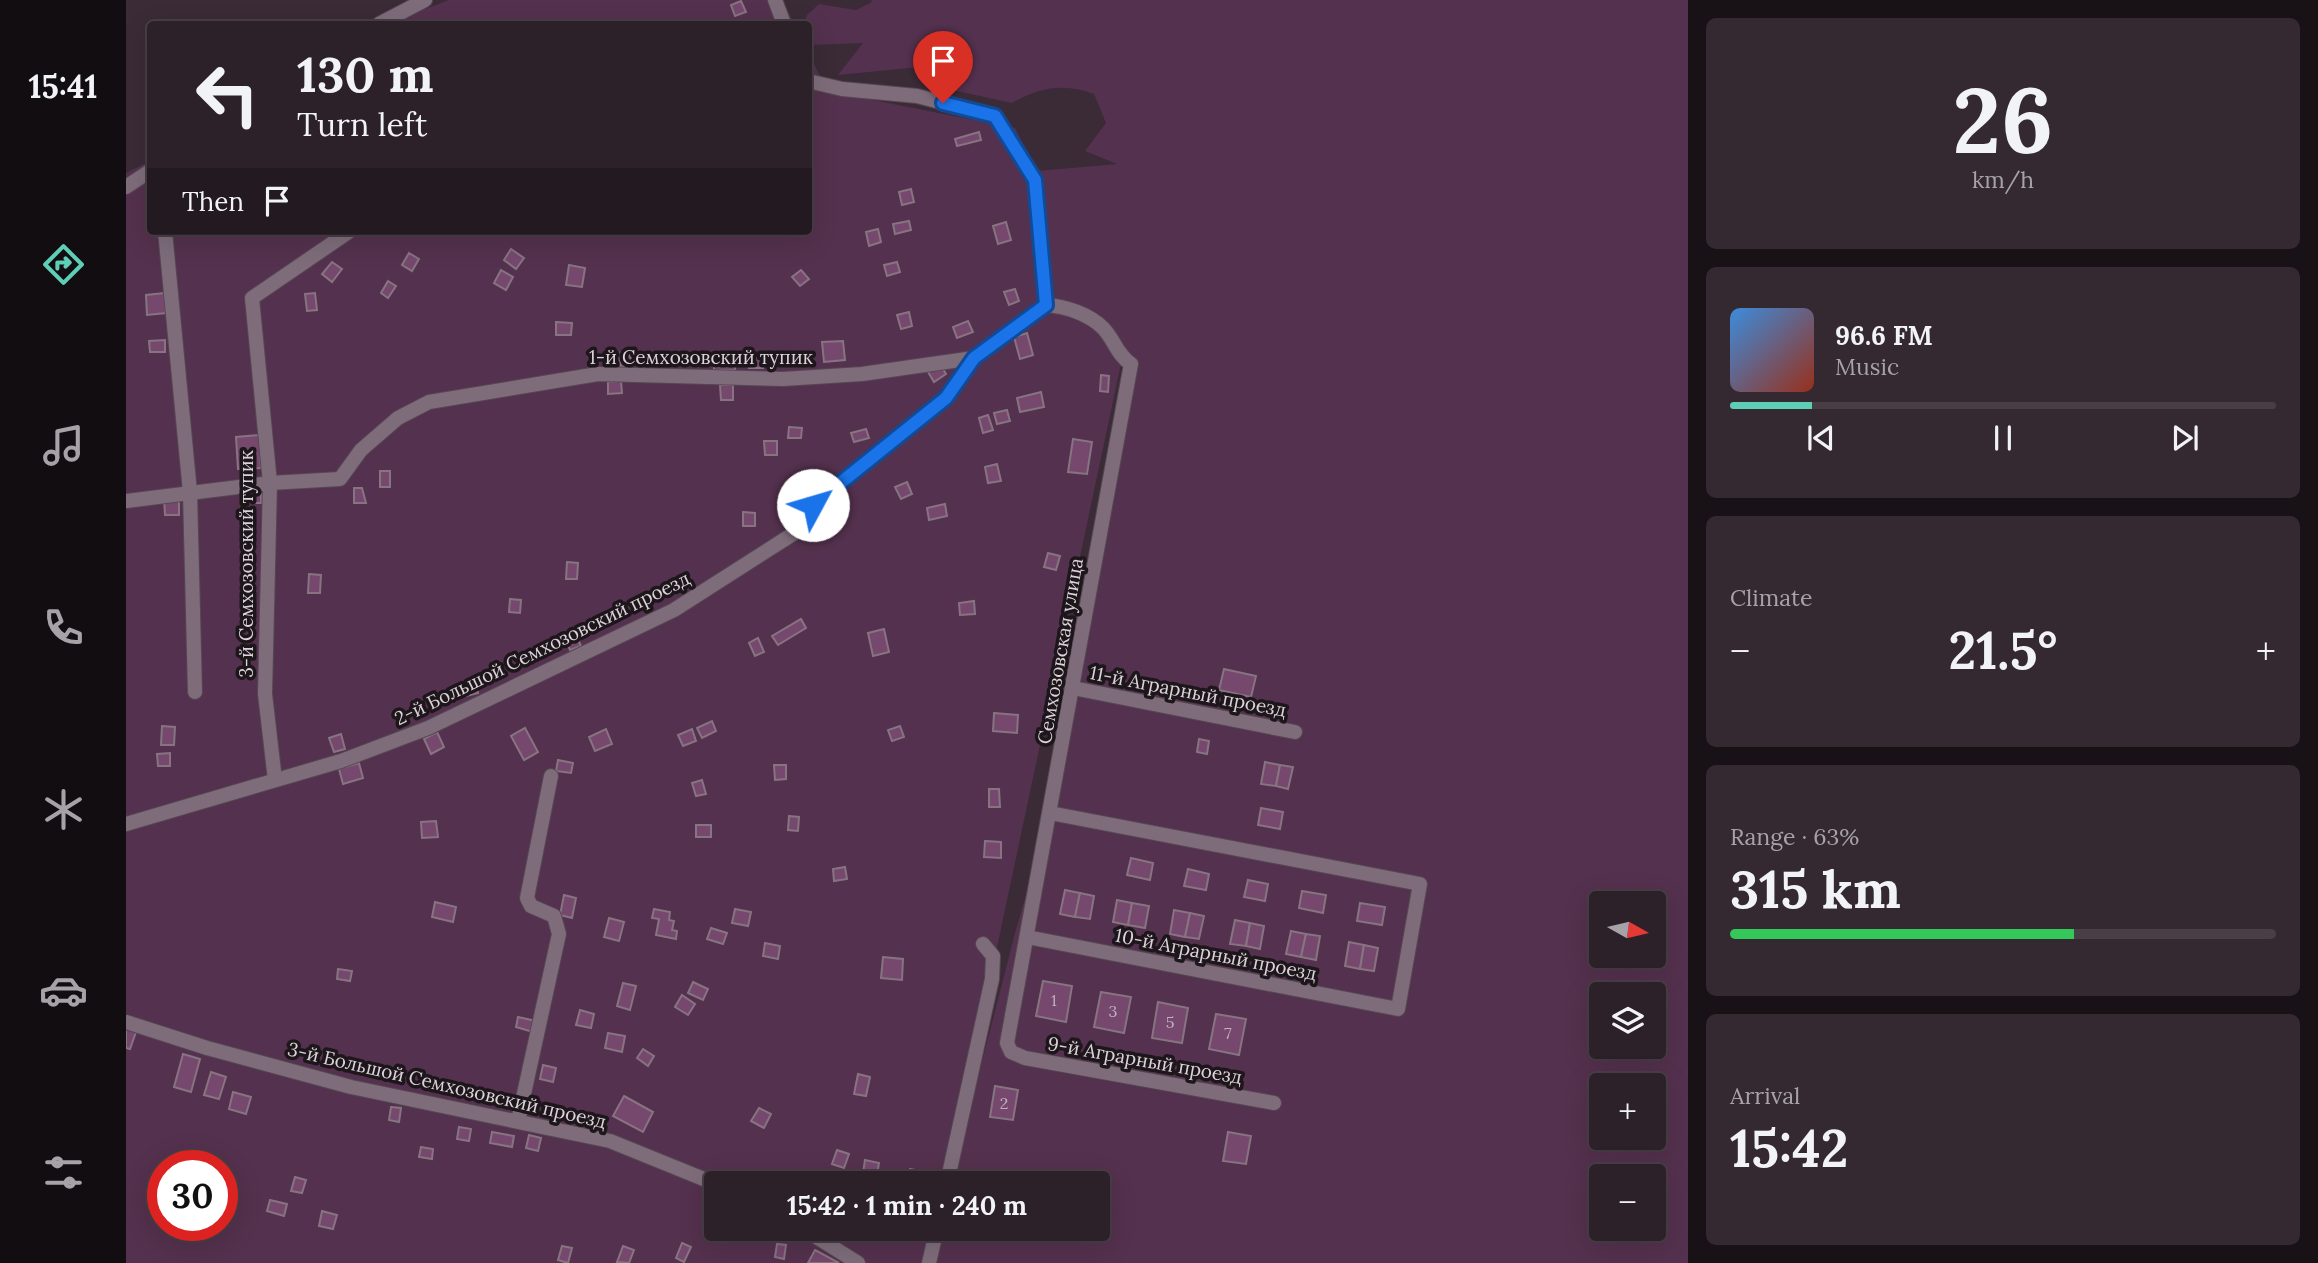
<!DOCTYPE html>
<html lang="en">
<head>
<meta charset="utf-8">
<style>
  :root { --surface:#2c2029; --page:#342831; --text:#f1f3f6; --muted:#a6a3a8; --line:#483e46; --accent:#5eceb7 }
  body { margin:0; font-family:Lora,serif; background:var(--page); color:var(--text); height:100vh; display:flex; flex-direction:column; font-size:26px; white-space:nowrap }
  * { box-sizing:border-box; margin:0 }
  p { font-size:23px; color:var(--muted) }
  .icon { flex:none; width:38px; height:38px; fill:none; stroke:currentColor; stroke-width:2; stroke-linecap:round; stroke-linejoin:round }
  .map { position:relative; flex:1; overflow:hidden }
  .panel { display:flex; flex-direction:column; gap:18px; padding:18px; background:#181217; width:630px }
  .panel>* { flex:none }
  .banner { position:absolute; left:21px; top:21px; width:665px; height:214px; border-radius:7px; box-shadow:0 7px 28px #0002,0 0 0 2px var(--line); background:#2c2029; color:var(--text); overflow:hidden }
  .needle { width:46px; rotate:98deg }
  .tools { position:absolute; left:1463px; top:891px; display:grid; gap:14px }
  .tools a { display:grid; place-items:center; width:77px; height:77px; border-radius:7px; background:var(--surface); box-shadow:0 7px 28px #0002,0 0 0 2px var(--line); font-size:35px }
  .speed { position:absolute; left:21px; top:1150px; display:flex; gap:14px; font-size:35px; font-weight:700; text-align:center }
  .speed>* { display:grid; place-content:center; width:91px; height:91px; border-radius:50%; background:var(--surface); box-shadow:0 7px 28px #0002,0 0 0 2px var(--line); line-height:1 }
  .speed .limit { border:10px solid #d22; background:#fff; color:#111 }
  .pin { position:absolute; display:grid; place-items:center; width:60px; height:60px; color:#fff; margin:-72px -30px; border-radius:50% 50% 50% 0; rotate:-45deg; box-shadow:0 0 7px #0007 }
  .pin .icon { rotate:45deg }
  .me { position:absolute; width:77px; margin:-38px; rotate:51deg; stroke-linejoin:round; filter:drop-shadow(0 0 5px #0008) }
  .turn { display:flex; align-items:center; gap:24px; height:147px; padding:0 35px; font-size:32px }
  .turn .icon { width:91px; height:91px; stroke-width:2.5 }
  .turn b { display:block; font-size:49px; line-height:60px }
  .then { display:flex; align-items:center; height:66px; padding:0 35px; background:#0003; gap:14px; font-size:26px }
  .big { font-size:52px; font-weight:800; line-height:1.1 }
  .panel .card { flex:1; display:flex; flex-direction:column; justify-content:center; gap:10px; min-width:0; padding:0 24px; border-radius:10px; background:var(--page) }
  .panel .dial { align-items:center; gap:0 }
  .dial b { font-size:91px; line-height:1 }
  .song { display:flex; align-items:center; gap:21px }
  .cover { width:84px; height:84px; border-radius:10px; background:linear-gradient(135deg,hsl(210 70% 55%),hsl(10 70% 35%)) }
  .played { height:7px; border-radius:4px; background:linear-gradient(90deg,var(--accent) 15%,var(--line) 15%) }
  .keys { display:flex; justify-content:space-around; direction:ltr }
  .heat { display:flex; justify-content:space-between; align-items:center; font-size:38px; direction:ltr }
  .charge { height:10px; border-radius:5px; background:linear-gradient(90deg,#34c759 63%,var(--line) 0) }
  .trip { position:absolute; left:578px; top:1171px; width:406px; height:70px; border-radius:7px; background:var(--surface); box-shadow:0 7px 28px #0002,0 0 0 2px var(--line); font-weight:800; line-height:70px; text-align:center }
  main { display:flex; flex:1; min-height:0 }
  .tab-bar { display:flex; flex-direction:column; width:126px; justify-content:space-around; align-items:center; background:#120d10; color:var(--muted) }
  .tab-bar .icon { width:49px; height:49px }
  .tab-bar .active { color:var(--accent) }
  .tab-bar b { font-size:32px; color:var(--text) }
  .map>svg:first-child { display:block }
  .green { fill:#54314e; fill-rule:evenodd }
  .building { fill:#76486e; stroke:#867481; stroke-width:2 }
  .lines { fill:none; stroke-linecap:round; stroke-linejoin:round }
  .street-casing { stroke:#554852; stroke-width:16 }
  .street { stroke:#7e6c7a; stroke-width:14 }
  .route-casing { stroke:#114b97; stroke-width:18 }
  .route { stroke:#1a73e8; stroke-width:12 }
  .labels { text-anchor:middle; stroke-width:7; stroke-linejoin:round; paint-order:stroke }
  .number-label { font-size:16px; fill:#c2b0be }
  .street-label { font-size:19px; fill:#dcd2d9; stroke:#1d161b }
</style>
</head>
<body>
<main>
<nav class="tab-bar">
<b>15:41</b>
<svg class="icon active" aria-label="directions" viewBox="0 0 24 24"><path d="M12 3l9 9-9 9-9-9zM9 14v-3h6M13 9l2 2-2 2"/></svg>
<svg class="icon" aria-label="music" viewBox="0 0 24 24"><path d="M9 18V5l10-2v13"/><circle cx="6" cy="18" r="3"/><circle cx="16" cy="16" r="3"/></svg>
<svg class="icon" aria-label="phone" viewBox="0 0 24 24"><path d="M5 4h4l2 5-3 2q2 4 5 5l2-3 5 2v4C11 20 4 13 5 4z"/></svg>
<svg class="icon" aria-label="climate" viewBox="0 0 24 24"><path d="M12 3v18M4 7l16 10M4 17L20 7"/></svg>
<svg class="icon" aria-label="car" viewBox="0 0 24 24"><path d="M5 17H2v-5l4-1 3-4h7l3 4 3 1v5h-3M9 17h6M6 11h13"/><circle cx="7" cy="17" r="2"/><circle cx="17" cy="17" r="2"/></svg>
<svg class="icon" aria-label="filters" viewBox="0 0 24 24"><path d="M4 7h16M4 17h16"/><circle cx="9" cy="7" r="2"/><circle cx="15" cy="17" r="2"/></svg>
</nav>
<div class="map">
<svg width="1562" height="1263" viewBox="0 0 1562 1263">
  <rect width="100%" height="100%" fill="#3a2b37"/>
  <g class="green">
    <polygon points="323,0 657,0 668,24 259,24"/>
    <path d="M 745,0 L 1562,0 L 1562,1263 L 805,1263 L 814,1229 L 971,1228 L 971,1183 L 825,1183 L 890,929 L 924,813 L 1004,364 L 996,359 L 821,1183 L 590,1183 L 590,1228 L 811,1229 L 803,1263 L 0,1263 L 0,173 L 24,161 L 24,231 L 682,231 L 683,53 L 701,91 L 889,128 L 911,171 L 991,164 L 959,151 L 980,123 L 968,94 C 938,83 914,87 886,103 L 826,90 L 835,63 L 712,75 L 737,43 L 683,45 L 682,24 L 678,24 L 681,15 L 693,4 L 730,10 L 746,2 ZM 1475,903 L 1528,903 L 1528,956 L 1475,956 ZM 1475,994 L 1528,994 L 1528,1046 L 1475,1046 ZM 1475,1085 L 1528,1085 L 1528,1138 L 1475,1138 ZM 37,1166 L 96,1166 L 96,1225 L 37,1225 ZM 1475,1176 L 1528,1176 L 1528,1228 L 1475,1228 Z"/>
  </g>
  <g class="building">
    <polygon points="615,1 620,12 609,16 605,5"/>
    <polygon points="853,132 855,140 831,146 829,139"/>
    <polygon points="785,189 788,202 776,205 773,192"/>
    <polygon points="783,221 785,230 769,234 767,224"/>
    <polygon points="880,222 885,240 872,244 867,226"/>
    <polygon points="752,229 755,242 743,246 740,232"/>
    <polygon points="385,249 398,258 390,269 378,260"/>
    <polygon points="283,253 293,259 286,271 276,265"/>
    <polygon points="206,262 216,269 206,282 196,274"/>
    <polygon points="771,262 774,272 761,276 758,265"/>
    <polygon points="443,265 459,268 456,287 440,285"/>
    <polygon points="375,270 387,277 380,290 368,283"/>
    <polygon points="675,270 683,279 674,286 666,277"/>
    <polygon points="262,281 270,286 262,298 255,293"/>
    <polygon points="889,289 893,301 883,305 878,292"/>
    <polygon points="38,293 40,313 21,315 20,295"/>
    <polygon points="189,293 191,310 181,311 179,294"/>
    <polygon points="783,312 786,326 775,329 771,315"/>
    <polygon points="842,321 847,332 831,338 827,327"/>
    <polygon points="430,322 446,323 445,335 430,335"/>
    <polygon points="901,333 907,355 894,359 888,337"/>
    <polygon points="39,340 39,352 24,352 23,341"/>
    <polygon points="717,341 719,360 698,362 696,342"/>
    <polygon points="503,351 506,364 495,367 492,353"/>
    <polygon points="588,353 610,353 609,370 588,370"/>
    <rect x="623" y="353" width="14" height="15"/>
    <polygon points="815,365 820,374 808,382 802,372"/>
    <polygon points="975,375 983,376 982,392 974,391"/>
    <polygon points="495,381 496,393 482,394 482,382"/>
    <polygon points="594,385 607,385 607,400 595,400"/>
    <polygon points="915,392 918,407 894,412 891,398"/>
    <polygon points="881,410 884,421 871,424 868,413"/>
    <polygon points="862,415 867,430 857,433 853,418"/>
    <polygon points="663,427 676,428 675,438 662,438"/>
    <polygon points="740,429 743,438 728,442 725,433"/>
    <polygon points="133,435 135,468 112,469 110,437"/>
    <polygon points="947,439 966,442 961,474 942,472"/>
    <polygon points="638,441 651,441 651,455 639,455"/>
    <polygon points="871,464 875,481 862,483 859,467"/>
    <rect x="254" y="471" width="10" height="16"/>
    <polygon points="781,482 786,494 775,499 769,487"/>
    <polygon points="228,488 236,488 240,503 228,503"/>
    <rect x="121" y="494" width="14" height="9"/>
    <polygon points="53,497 53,515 39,515 38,498"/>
    <polygon points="819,504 821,516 803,520 801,508"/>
    <polygon points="617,512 629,513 629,526 617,526"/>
    <polygon points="922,553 934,556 930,570 918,567"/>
    <polygon points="441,562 452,563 451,579 440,579"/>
    <polygon points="183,574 195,575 194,593 182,593"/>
    <polygon points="384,599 395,600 394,613 383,612"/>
    <polygon points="848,601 849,614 834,615 833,603"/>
    <polygon points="675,619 680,628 652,645 646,636"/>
    <polygon points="758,629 763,652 747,656 742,633"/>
    <polygon points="450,635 455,646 444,650 439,639"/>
    <polygon points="632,638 638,652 629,656 623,643"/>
    <polygon points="1098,669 1130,676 1125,697 1093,690"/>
    <polygon points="349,680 352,693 340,696 337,683"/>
    <polygon points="868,713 892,715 891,733 867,731"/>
    <polygon points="586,721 590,731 576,738 571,728"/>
    <polygon points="36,726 49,727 48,745 35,745"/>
    <polygon points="774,726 778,737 766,741 762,730"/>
    <polygon points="399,728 412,752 398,760 385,736"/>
    <polygon points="480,729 486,744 469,751 463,737"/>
    <polygon points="566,729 570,741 557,746 552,735"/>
    <polygon points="311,732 318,747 305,754 298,739"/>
    <polygon points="215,734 219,749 208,752 203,738"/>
    <polygon points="1073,739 1083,741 1081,754 1071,752"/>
    <polygon points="44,753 44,766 32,766 31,754"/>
    <polygon points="432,760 447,763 445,773 430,771"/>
    <polygon points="1139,762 1154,765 1150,786 1135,784"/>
    <polygon points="233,763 237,778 217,784 213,769"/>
    <polygon points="648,765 660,765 660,779 649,780"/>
    <polygon points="1154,765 1167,767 1162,789 1150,786"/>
    <polygon points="576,780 580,794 570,796 566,783"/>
    <polygon points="863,789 873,789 874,807 863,807"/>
    <polygon points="1135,808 1157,812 1154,829 1132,825"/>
    <polygon points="663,816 673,817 672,831 662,830"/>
    <polygon points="310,821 312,837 296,838 295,822"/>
    <rect x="570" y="825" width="15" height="12"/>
    <polygon points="859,841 875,842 875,858 858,857"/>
    <polygon points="1005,858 1027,863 1024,880 1001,875"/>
    <polygon points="719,867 721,879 708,881 707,869"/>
    <polygon points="1062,869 1083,874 1080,890 1058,886"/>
    <polygon points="1122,880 1142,884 1139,901 1118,897"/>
    <polygon points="939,890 954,893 949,917 934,914"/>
    <polygon points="1176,891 1200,895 1197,913 1173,908"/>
    <polygon points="954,893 968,896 964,919 949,917"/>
    <polygon points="438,895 450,898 446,918 434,915"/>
    <polygon points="991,900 1006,903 1002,925 987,922"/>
    <polygon points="309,902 330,907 327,922 306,917"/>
    <polygon points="1006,903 1023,906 1019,928 1002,925"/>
    <polygon points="1234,903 1259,907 1256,925 1231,921"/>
    <polygon points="528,909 544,912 543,920 548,921 546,930 551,931 550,939 530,935 533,919 526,918"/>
    <polygon points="609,909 625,912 622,926 606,923"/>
    <polygon points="1048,910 1064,913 1059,937 1044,934"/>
    <polygon points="1064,913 1078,916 1073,939 1059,937"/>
    <polygon points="483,918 498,922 493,941 478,937"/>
    <polygon points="1109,920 1124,923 1120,946 1104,944"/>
    <polygon points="1124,923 1138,926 1134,949 1120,946"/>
    <polygon points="585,928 601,933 597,944 581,939"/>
    <polygon points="1165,931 1180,934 1175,957 1160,954"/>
    <polygon points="1180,934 1194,936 1190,960 1175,957"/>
    <polygon points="1223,942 1238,945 1234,969 1219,966"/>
    <polygon points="639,943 654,946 652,959 637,956"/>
    <polygon points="1238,945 1252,948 1248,971 1234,969"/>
    <polygon points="757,957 777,959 776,980 755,978"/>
    <polygon points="212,969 226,971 224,981 211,979"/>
    <polygon points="917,981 946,986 940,1022 910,1016"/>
    <polygon points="567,982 582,989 577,1000 562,993"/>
    <polygon points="497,983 510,986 504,1010 491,1006"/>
    <polygon points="975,992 1005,997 998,1033 968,1027"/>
    <polygon points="556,995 569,1004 562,1015 549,1007"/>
    <polygon points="1032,1002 1062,1008 1056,1043 1026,1038"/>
    <polygon points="454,1010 468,1014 465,1028 450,1025"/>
    <polygon points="1090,1014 1120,1019 1113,1055 1083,1049"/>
    <polygon points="392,1017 410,1021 407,1032 390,1027"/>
    <polygon points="0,1029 10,1032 4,1049 0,1048"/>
    <polygon points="482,1033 499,1036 496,1052 479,1048"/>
    <polygon points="517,1049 528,1056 522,1066 511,1058"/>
    <polygon points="57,1054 74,1059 65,1092 48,1087"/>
    <polygon points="417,1065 430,1068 427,1082 414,1079"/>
    <polygon points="85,1072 100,1077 93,1099 78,1095"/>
    <polygon points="732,1074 744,1077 740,1096 728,1094"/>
    <polygon points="869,1086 892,1090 887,1120 864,1117"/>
    <polygon points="107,1092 125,1097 120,1114 103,1109"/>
    <polygon points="498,1096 527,1112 517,1132 487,1116"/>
    <polygon points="265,1107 275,1108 273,1122 263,1120"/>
    <polygon points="633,1108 645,1114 638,1128 625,1121"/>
    <polygon points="333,1127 345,1129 343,1141 331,1139"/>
    <polygon points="366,1132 388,1136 386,1147 364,1143"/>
    <polygon points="1102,1132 1125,1136 1120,1164 1097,1161"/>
    <polygon points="403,1135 415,1138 412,1151 400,1148"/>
    <polygon points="295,1147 307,1149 306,1159 293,1157"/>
    <polygon points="711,1150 723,1154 718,1168 706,1164"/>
    <polygon points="739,1160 753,1163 751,1175 737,1173"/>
    <polygon points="784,1169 805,1173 803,1181 783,1177"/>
    <polygon points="169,1177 180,1180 176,1193 165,1191"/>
    <polygon points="144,1200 161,1204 158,1216 141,1211"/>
    <polygon points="196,1211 211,1215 207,1229 193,1226"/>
    <polygon points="556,1243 565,1247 558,1262 550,1258"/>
    <polygon points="651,1244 660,1245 658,1259 649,1257"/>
    <polygon points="436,1246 446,1248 442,1263 432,1260"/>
    <polygon points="497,1246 508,1250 503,1263 491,1262"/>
    <polygon points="689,1250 713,1263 682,1263"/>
  </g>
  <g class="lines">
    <g class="street-casing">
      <g id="street">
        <polyline points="649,0 658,24"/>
        <polyline points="253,24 299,0"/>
        <polyline points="682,81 716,89 791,96 869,116 909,180 920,305"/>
        <polyline points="0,187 24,171"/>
        <polyline points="39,231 64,492 69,692"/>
        <path d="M 920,305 C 939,306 963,314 977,328 C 988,339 991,355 1005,364 L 881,1043 L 885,1052 L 899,1058 L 1148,1103"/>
        <polyline points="0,501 144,483 214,479 235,450 272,418 303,402 472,374 657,379 736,374 848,358"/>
        <polyline points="947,688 1169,732"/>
        <polyline points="149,780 139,694 144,483 126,298 224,231"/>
        <polyline points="0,824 215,761 302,728 548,610 670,532 687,505 820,398 848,358 920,305"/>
        <polyline points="901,937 1272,1009 1294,884 924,813"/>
        <polyline points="0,1022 81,1048 225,1087 484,1141 590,1184"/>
        <polyline points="392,1121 433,934 428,916 405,906 401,898 425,776"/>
        <polyline points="821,1183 866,979 867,956 857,944"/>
        <polyline points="676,1228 732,1263"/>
        <polyline points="803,1263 811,1228"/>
      </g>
    </g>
    <use href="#street" class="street"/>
  </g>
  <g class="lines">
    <g class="route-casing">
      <polyline id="route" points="687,505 820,398 848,358 920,305 909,180 869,116 817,103"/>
    </g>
    <use href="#route" class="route"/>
  </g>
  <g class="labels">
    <g class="number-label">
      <text x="928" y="1006">1</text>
      <text x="987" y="1017">3</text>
      <text x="1044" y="1028">5</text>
      <text x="1102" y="1039">7</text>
      <text x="878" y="1109">2</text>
    </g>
    <g class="street-label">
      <text x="575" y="364">1-й Семхозовский тупик</text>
      <text transform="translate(120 564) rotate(-90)" y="7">3-й Семхозовский тупик</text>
      <text transform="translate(416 648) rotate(-26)" y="7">2-й Большой Семхозовский проезд</text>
      <text transform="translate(934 651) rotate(-80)" y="7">Семхозовская улица</text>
      <text transform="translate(1062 691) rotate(11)" y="7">11-й Аграрный проезд</text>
      <text transform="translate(1090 954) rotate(11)" y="7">10-й Аграрный проезд</text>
      <text transform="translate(1019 1060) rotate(10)" y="7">9-й Аграрный проезд</text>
      <text transform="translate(321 1085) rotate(13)" y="7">3-й Большой Семхозовский проезд</text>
    </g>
  </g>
</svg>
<div class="tools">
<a><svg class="needle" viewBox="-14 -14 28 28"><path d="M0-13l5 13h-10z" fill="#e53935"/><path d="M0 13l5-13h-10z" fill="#a6a3a8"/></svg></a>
<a><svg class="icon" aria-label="layers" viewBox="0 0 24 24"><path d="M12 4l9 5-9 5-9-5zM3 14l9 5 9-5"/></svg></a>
<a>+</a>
<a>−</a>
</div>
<div class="speed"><div class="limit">30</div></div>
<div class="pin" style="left:817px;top:103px;background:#d93025"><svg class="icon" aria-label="arrive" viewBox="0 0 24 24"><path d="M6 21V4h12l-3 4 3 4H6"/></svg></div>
<svg class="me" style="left:687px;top:505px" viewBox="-20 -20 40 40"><circle r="19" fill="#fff"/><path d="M0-13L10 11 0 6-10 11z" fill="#1a73e8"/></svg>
<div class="trip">15:42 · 1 min · 240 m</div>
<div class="banner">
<div class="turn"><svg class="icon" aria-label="left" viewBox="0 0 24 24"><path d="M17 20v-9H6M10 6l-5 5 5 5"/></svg><div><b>130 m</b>Turn left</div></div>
<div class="then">Then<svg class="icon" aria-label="arrive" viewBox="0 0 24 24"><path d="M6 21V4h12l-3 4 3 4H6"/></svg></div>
</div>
</div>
<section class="panel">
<div class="card dial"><b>26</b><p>km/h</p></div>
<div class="card">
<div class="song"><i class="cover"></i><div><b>96.6 FM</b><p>Music</p></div></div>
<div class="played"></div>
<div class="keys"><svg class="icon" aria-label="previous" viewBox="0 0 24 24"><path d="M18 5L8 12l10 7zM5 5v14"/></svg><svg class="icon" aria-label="pause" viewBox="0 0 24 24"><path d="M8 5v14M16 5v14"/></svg><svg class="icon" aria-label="next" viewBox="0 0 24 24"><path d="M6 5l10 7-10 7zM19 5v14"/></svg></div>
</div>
<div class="card"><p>Climate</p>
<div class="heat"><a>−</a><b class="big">21.5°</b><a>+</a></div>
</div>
<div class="card"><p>Range · 63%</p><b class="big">315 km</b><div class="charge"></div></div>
<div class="card"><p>Arrival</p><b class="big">15:42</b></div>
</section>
</main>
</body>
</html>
